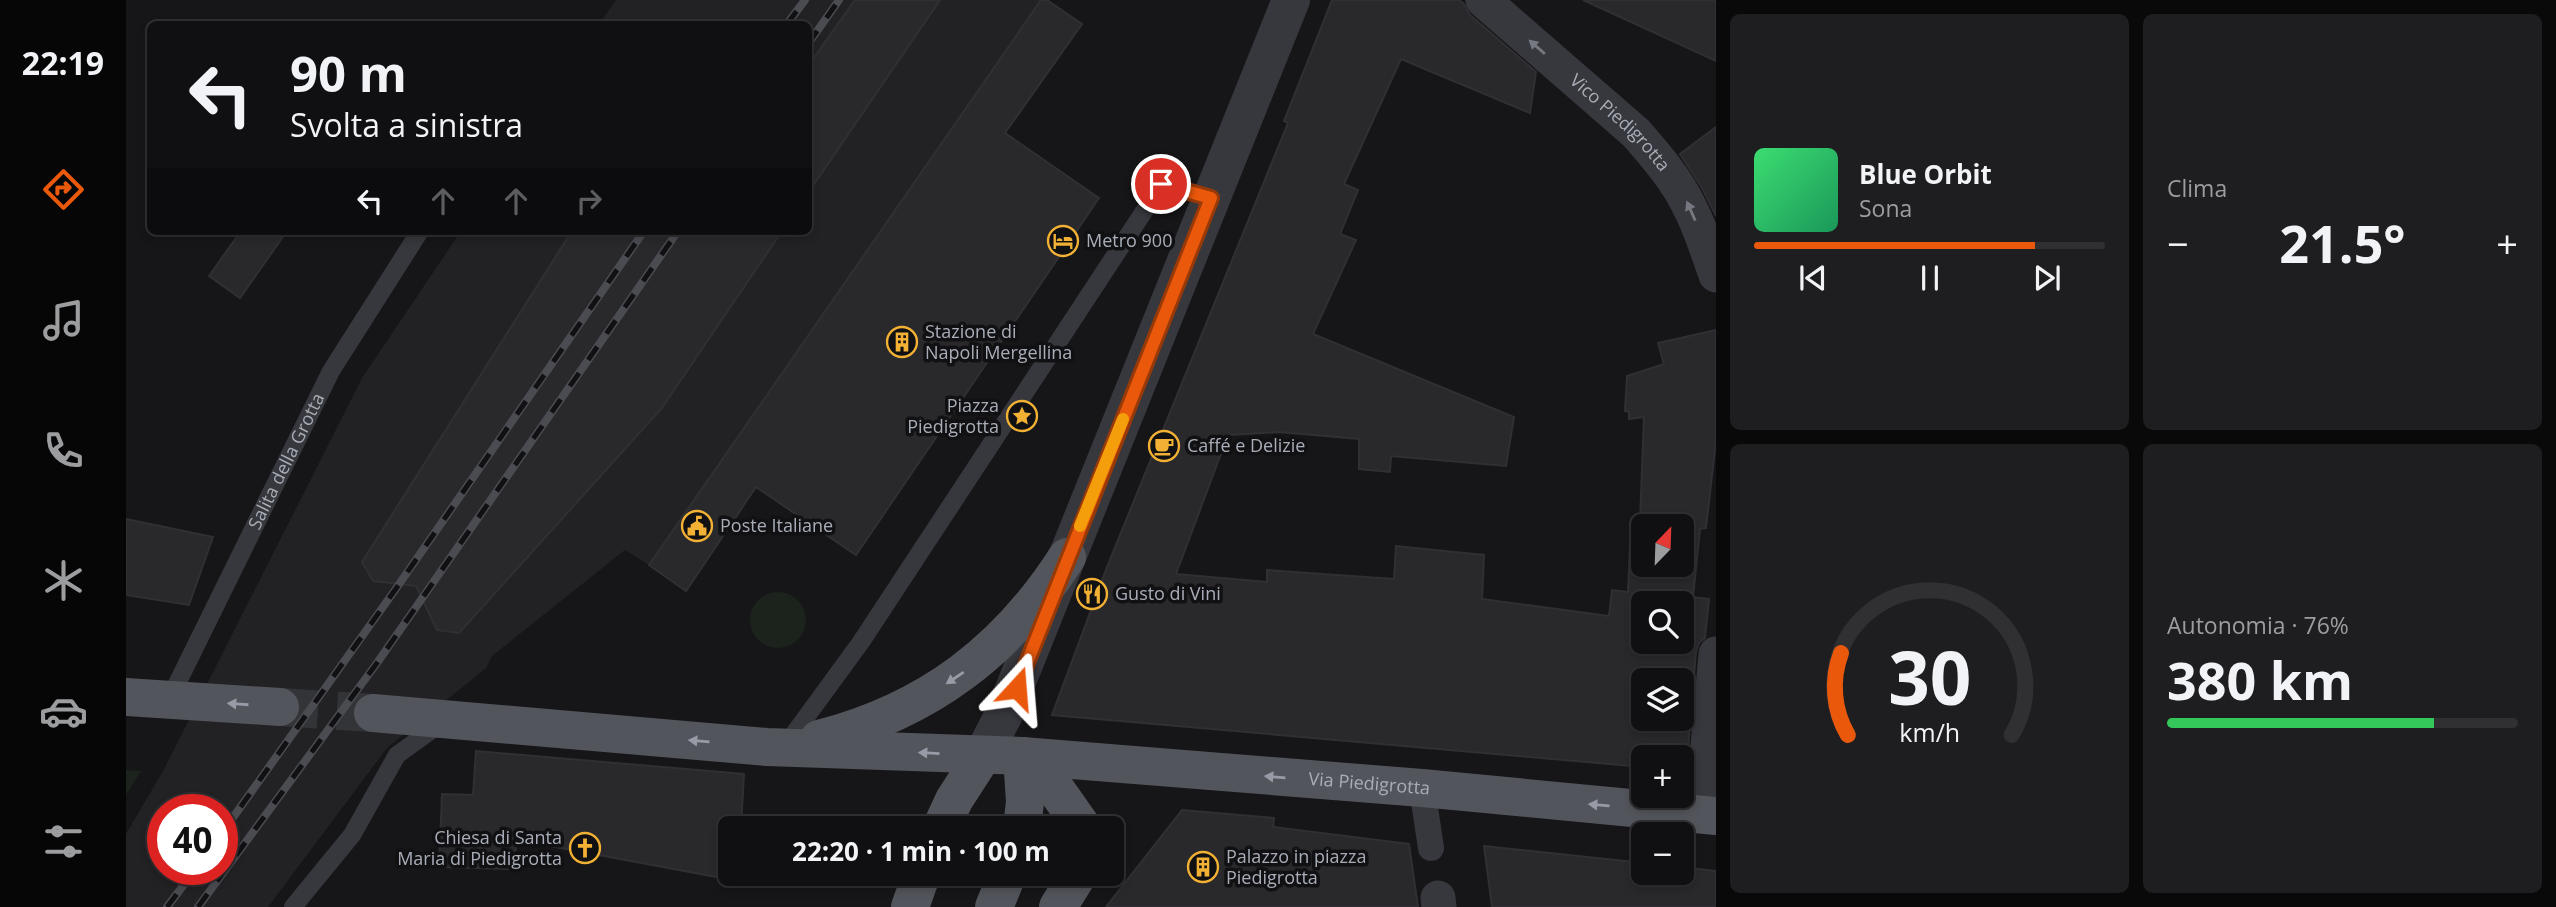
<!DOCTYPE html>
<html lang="it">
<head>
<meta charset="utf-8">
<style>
  :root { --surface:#101012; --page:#1e1e20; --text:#f1f3f6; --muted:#9c9d9f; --line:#303032; --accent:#ea580c }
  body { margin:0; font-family:"Open Sans",sans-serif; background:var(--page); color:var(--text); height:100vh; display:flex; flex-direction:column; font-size:26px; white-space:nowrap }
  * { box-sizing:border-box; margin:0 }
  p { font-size:23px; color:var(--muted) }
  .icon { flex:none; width:38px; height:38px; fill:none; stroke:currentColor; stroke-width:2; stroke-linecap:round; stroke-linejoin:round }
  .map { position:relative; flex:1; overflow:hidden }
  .drawer { display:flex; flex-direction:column; gap:14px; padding:14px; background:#09090a; width:840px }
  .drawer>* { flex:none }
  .guide { position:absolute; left:21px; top:21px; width:665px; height:214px; border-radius:10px; box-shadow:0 4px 10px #0003,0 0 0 2px var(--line); background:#101012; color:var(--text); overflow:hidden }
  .needle { width:46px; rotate:23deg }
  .buttons { position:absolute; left:1505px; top:514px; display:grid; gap:14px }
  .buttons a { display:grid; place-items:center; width:63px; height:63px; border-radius:10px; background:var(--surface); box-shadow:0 4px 10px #0003,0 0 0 2px var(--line); font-size:35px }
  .speed { position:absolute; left:21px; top:794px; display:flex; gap:14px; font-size:35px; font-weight:700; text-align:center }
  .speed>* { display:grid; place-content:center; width:91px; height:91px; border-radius:50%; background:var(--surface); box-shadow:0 4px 10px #0003,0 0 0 2px var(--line); line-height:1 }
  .speed .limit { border:10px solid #d22; background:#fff; color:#111 }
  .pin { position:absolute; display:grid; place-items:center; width:60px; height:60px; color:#fff; margin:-30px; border:4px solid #fff; border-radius:50%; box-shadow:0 2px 7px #0007 }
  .me { position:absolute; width:77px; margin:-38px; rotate:19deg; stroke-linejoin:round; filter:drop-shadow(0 0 5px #0008) }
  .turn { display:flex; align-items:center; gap:24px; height:147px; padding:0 28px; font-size:32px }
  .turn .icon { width:91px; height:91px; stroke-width:2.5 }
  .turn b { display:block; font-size:49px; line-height:60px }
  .lanes { display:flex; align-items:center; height:66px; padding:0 28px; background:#0003; justify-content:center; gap:35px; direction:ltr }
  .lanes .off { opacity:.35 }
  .big { font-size:52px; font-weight:700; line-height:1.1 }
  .drawer .tile { flex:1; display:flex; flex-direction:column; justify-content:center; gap:10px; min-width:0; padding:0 24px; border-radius:10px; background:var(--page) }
  .drawer .dial { align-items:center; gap:0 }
  .dial svg { height:182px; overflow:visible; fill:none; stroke:var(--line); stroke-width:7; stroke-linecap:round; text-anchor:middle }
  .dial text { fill:var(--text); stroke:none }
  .song { display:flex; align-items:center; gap:21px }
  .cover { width:84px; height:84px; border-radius:10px; background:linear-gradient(135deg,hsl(140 70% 55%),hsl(150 70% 35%)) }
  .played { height:7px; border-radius:4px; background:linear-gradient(90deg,var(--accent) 80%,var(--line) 80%) }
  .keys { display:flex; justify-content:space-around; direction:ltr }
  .heat { display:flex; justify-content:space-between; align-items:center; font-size:38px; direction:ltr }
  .charge { height:10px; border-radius:5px; background:linear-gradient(90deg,#34c759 76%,var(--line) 0) }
  .drawer .tiles { flex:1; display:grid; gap:14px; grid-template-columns:repeat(2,1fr) }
  .trip { position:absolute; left:592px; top:816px; width:406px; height:70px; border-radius:10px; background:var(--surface); box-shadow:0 4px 10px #0003,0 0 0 2px var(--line); font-weight:700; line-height:70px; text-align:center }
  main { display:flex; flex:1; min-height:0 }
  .tabs { display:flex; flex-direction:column; width:126px; justify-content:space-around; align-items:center; background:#060607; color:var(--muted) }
  .tabs .icon { width:49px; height:49px }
  .tabs .on { color:var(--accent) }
  .tabs b { font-size:32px; color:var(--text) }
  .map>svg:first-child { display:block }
  .built { fill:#222225; fill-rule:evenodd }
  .green { fill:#1c231d }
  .building { fill:#29292c; stroke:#303034; stroke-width:2; fill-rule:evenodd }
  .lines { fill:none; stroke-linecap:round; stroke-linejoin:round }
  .primary-tunnel { stroke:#333438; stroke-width:38; stroke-dasharray:38 19; stroke-linecap:butt }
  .service { stroke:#37383d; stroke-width:18 }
  .pedestrian { stroke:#37383d; stroke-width:26 }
  .minor { stroke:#37383d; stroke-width:35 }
  .tertiary { stroke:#37383d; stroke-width:38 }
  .primary { stroke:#53555c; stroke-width:38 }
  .rail-casing { stroke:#4a4c52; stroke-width:8 }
  .rail { stroke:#111113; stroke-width:5; stroke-dasharray:16; stroke-linecap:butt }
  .oneway { fill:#757881 }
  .oneway2 { fill:#979ba6 }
  .route-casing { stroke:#983908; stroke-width:18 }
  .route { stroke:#ea580c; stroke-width:12 }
  .slow { stroke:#f59e0b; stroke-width:12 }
  .labels { text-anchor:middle; stroke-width:7; stroke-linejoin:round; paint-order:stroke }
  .street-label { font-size:18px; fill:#a8adb8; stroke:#111113 }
  .poi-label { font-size:18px; fill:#a8adb8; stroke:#111113; text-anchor:start }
</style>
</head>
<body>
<main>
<nav class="tabs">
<b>22:19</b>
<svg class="icon on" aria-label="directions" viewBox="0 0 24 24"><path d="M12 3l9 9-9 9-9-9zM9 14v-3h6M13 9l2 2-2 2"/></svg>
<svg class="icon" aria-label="music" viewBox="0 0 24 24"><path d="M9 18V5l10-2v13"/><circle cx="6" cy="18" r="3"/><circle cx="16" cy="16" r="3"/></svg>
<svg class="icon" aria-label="phone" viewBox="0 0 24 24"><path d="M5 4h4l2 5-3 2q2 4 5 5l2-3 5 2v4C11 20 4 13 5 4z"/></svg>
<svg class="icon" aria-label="climate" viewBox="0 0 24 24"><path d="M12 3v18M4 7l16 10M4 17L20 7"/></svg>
<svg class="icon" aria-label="car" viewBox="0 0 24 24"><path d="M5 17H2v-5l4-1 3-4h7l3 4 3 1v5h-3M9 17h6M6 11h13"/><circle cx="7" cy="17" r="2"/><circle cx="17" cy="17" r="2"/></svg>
<svg class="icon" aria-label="filters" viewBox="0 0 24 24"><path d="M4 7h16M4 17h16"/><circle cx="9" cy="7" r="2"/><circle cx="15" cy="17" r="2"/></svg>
</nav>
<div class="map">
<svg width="1590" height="907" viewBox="0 0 1590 907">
  <rect width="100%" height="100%" fill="#161618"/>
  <path class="built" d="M 490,0 L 915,0 L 523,565 L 499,550 L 366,656 L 360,668 L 261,748 L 142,907 L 0,907 L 0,834 L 37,771 L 236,378 L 335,231 L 682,231 L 682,24 L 473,24 ZM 37,810 L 96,810 L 96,870 L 37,870 Z"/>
  <g class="green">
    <circle cx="652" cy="620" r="28"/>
    <polygon points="0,770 15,771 0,795"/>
  </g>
  <g class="building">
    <polygon points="729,0 814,0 682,193 682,66"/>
    <polygon points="915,0 921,0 956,24 879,133 973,198 730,555 630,487 560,591 523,565"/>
    <path d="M 1206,0 L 1333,0 L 1338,4 L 1344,15 L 1410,72 L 1404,113 L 1275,59 L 1218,184 L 1232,190 L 1214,234 L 1230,240 L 1187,334 L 1388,417 L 1380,466 L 1265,456 L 1264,472 L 1233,469 L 1233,439 L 1153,432 L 1102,435 L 1050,574 L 1141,582 L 1141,570 L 1268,579 L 1270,546 L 1358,555 L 1356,599 L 1483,616 L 1486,590 L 1502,592 L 1505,521 L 1514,522 L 1518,417 L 1503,419 L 1503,412 L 1499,411 L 1501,376 L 1538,364 L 1532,343 L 1590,330 L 1590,440 L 1580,528 L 1574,529 L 1567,597 L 1583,599 L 1579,638 L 1573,643 L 1570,652 L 1560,771 L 1556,771 L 1556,758 L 1517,758 L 1517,767 L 926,715 L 981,567 L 1162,123 L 1158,121 ZM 1517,527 L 1556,527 L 1556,565 L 1517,565 ZM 1517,604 L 1556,604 L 1556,642 L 1517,642 ZM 1517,681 L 1556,681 L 1556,719 L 1517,719 Z"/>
    <polygon points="1457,0 1590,0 1590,61"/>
    <polygon points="1590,127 1590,216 1576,188 1554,154"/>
    <polygon points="115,231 161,231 114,298 83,276"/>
    <polygon points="446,231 656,231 536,408 333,633 311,630 290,586 247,581 236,562"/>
    <polygon points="0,519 87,537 63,605 0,595"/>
    <polygon points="350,751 618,774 615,828 604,828 604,873 613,873 612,881 392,840 385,869 313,867 316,794 347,795"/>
    <polygon points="1056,810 1148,818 1147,827 1283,844 1292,907 980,907"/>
    <polygon points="1358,846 1517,863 1517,873 1556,873 1556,867 1590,871 1590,907 1366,907"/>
  </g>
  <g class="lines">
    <polyline class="primary-tunnel" points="154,707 247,713"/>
    <g class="service">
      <path id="s1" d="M 43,700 L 205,371 L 294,231"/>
      <polyline points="659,746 735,642 1036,184 1085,198"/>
      <polyline points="167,907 226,835 271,755 314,724"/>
    </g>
    <polyline class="pedestrian" points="1296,788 1305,848"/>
    <g class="minor">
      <path id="s2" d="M 1357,0 L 1510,133 C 1530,156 1551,180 1564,208 C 1575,229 1582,253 1590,275"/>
      <polyline points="1576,814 1590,654"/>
      <polyline points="1312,898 1313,907"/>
    </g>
    <polyline class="tertiary" points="857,755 878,714 1165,0"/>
    <g class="primary">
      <polyline points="0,697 154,707"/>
      <path id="s3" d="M 247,713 L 641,747 L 896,756 L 1296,788 L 1590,816"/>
      <path d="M 693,739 C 802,711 881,651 941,557"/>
      <polyline points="896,756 931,791 957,828"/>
      <polyline points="896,756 899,802 896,828"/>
      <polyline points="815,828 828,800 857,755"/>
      <polyline points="784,907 796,873"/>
      <polyline points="868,907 882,873"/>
      <polyline points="932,907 953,873"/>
    </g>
    <g class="rail-casing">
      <g id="rail">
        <polyline points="661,24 679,0"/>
        <polyline points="682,44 713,0"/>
        <polyline points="96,833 269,590 518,231"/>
        <polyline points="41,907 69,870"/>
        <polyline points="72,907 251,663 552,231"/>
      </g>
    </g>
    <use href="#rail" class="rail"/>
  </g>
  <defs><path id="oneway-solid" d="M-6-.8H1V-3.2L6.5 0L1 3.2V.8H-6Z" transform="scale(1.75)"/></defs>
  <g class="oneway">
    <use href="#oneway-solid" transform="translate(1411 47) rotate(-139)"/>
    <use href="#oneway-solid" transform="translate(1565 211) rotate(-114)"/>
  </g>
  <g class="oneway2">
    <use href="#oneway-solid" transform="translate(829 678) rotate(146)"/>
    <use href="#oneway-solid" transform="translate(112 704) rotate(-176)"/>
    <use href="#oneway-solid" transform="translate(573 741) rotate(-175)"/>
    <use href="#oneway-solid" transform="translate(803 753) rotate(-177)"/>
    <use href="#oneway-solid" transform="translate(1149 777) rotate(-175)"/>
    <use href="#oneway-solid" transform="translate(1473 805) rotate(-175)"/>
  </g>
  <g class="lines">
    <g class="route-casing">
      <polyline id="route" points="891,688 1085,198 1035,184"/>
    </g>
    <use href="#route" class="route"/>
    <polyline class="slow" points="954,526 997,419"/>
  </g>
  <defs>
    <g id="hotel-ring" transform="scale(1.575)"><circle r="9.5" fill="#111113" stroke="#f2b134" stroke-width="1.5"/><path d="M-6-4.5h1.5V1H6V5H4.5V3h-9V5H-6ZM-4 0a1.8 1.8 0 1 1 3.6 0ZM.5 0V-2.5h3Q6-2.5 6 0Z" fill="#f2b134"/></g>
    <g id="building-ring" transform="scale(1.575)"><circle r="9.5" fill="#111113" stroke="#f2b134" stroke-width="1.5"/><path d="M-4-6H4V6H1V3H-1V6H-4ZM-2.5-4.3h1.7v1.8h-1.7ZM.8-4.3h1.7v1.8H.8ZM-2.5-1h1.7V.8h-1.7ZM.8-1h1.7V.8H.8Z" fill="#f2b134"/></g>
    <g id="sight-ring" transform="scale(1.575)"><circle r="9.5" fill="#111113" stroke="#f2b134" stroke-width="1.5"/><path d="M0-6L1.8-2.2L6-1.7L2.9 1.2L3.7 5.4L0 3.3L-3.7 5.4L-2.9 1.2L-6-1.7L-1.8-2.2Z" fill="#f2b134"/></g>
    <g id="cafe-ring" transform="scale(1.575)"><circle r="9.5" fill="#111113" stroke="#f2b134" stroke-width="1.5"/><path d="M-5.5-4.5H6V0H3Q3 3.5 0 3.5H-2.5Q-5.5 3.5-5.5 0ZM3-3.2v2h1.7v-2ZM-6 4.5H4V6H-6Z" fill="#f2b134"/></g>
    <g id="civic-ring" transform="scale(1.575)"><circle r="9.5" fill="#111113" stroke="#f2b134" stroke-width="1.5"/><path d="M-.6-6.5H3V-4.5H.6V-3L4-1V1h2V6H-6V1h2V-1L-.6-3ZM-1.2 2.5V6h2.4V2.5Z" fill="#f2b134"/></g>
    <g id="restaurant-ring" transform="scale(1.575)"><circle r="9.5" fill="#111113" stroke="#f2b134" stroke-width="1.5"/><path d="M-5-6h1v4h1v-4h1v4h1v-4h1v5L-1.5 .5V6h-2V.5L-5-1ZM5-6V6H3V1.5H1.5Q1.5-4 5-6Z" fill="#f2b134"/></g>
    <g id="church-ring" transform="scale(1.575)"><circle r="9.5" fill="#111113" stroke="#f2b134" stroke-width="1.5"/><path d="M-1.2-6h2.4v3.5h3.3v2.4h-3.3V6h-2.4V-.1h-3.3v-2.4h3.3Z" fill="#f2b134"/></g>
  </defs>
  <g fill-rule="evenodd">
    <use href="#hotel-ring" x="937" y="241"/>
    <use href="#building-ring" x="776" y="342"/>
    <use href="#sight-ring" x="896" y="416"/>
    <use href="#cafe-ring" x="1038" y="446"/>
    <use href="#civic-ring" x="571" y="526"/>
    <use href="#restaurant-ring" x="966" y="594"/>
    <use href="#church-ring" x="459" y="848"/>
    <use href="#building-ring" x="1077" y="867"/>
  </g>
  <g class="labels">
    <g class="street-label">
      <text dy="6" stroke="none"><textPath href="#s2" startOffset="184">Vico Piedigrotta</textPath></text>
      <text dy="6" stroke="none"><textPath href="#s1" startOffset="266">Salita della Grotta</textPath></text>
      <text dy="6" stroke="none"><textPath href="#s3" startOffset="999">Via Piedigrotta</textPath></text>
    </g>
    <g class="poi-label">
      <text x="960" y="247">Metro 900</text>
      <text x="799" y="338">Stazione di<tspan x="799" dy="21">Napoli Mergellina</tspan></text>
      <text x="873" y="412" text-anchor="end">Piazza<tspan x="873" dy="21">Piedigrotta</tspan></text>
      <text x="1061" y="452">Caffé e Delizie</text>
      <text x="594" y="532">Poste Italiane</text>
      <text x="989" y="600">Gusto di Vini</text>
      <text x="436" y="844" text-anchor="end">Chiesa di Santa<tspan x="436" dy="21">Maria di Piedigrotta</tspan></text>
      <text x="1100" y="863">Palazzo in piazza<tspan x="1100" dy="21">Piedigrotta</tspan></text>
    </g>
  </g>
</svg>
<div class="buttons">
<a><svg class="needle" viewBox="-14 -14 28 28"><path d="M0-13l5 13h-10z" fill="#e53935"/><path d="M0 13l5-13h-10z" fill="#9c9d9f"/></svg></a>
<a><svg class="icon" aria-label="search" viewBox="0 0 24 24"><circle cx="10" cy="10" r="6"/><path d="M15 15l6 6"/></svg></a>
<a><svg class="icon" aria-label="layers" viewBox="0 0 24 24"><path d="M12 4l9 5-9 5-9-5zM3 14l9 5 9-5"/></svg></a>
<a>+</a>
<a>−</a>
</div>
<div class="speed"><div class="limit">40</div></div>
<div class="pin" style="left:1035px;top:184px;background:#d93025"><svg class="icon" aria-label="arrive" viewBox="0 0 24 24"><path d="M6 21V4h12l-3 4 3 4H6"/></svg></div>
<svg class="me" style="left:891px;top:688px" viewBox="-20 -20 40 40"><path d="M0-17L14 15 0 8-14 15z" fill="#ea580c" stroke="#fff" stroke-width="4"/></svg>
<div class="trip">22:20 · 1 min · 100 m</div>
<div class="guide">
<div class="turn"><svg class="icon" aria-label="left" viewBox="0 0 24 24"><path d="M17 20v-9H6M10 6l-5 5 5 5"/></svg><div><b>90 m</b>Svolta a sinistra</div></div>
<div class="lanes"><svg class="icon" aria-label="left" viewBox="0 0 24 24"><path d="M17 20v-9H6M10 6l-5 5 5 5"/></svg><svg class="icon off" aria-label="ahead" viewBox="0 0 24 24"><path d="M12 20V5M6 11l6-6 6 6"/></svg><svg class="icon off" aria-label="ahead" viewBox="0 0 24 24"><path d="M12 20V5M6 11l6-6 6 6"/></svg><svg class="icon off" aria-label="right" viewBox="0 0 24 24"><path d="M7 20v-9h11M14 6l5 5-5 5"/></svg></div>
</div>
</div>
<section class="drawer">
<div class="tiles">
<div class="tile">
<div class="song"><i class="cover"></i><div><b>Blue Orbit</b><p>Sona</p></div></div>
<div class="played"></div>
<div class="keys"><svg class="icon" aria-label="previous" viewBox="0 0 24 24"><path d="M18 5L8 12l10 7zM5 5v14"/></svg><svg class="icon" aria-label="pause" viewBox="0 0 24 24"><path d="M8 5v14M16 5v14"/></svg><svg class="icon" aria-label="next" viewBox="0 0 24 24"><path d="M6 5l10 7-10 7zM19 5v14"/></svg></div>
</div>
<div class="tile"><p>Clima</p>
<div class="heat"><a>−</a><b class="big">21.5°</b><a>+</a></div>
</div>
<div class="tile dial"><svg viewBox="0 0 100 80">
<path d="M14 69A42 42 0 1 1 86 69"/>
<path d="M14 69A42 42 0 0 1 11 33" stroke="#ea580c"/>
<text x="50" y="56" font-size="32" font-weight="700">30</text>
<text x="50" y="72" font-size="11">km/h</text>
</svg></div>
<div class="tile"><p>Autonomia · 76%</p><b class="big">380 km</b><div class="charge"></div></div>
</div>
</section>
</main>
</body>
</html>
